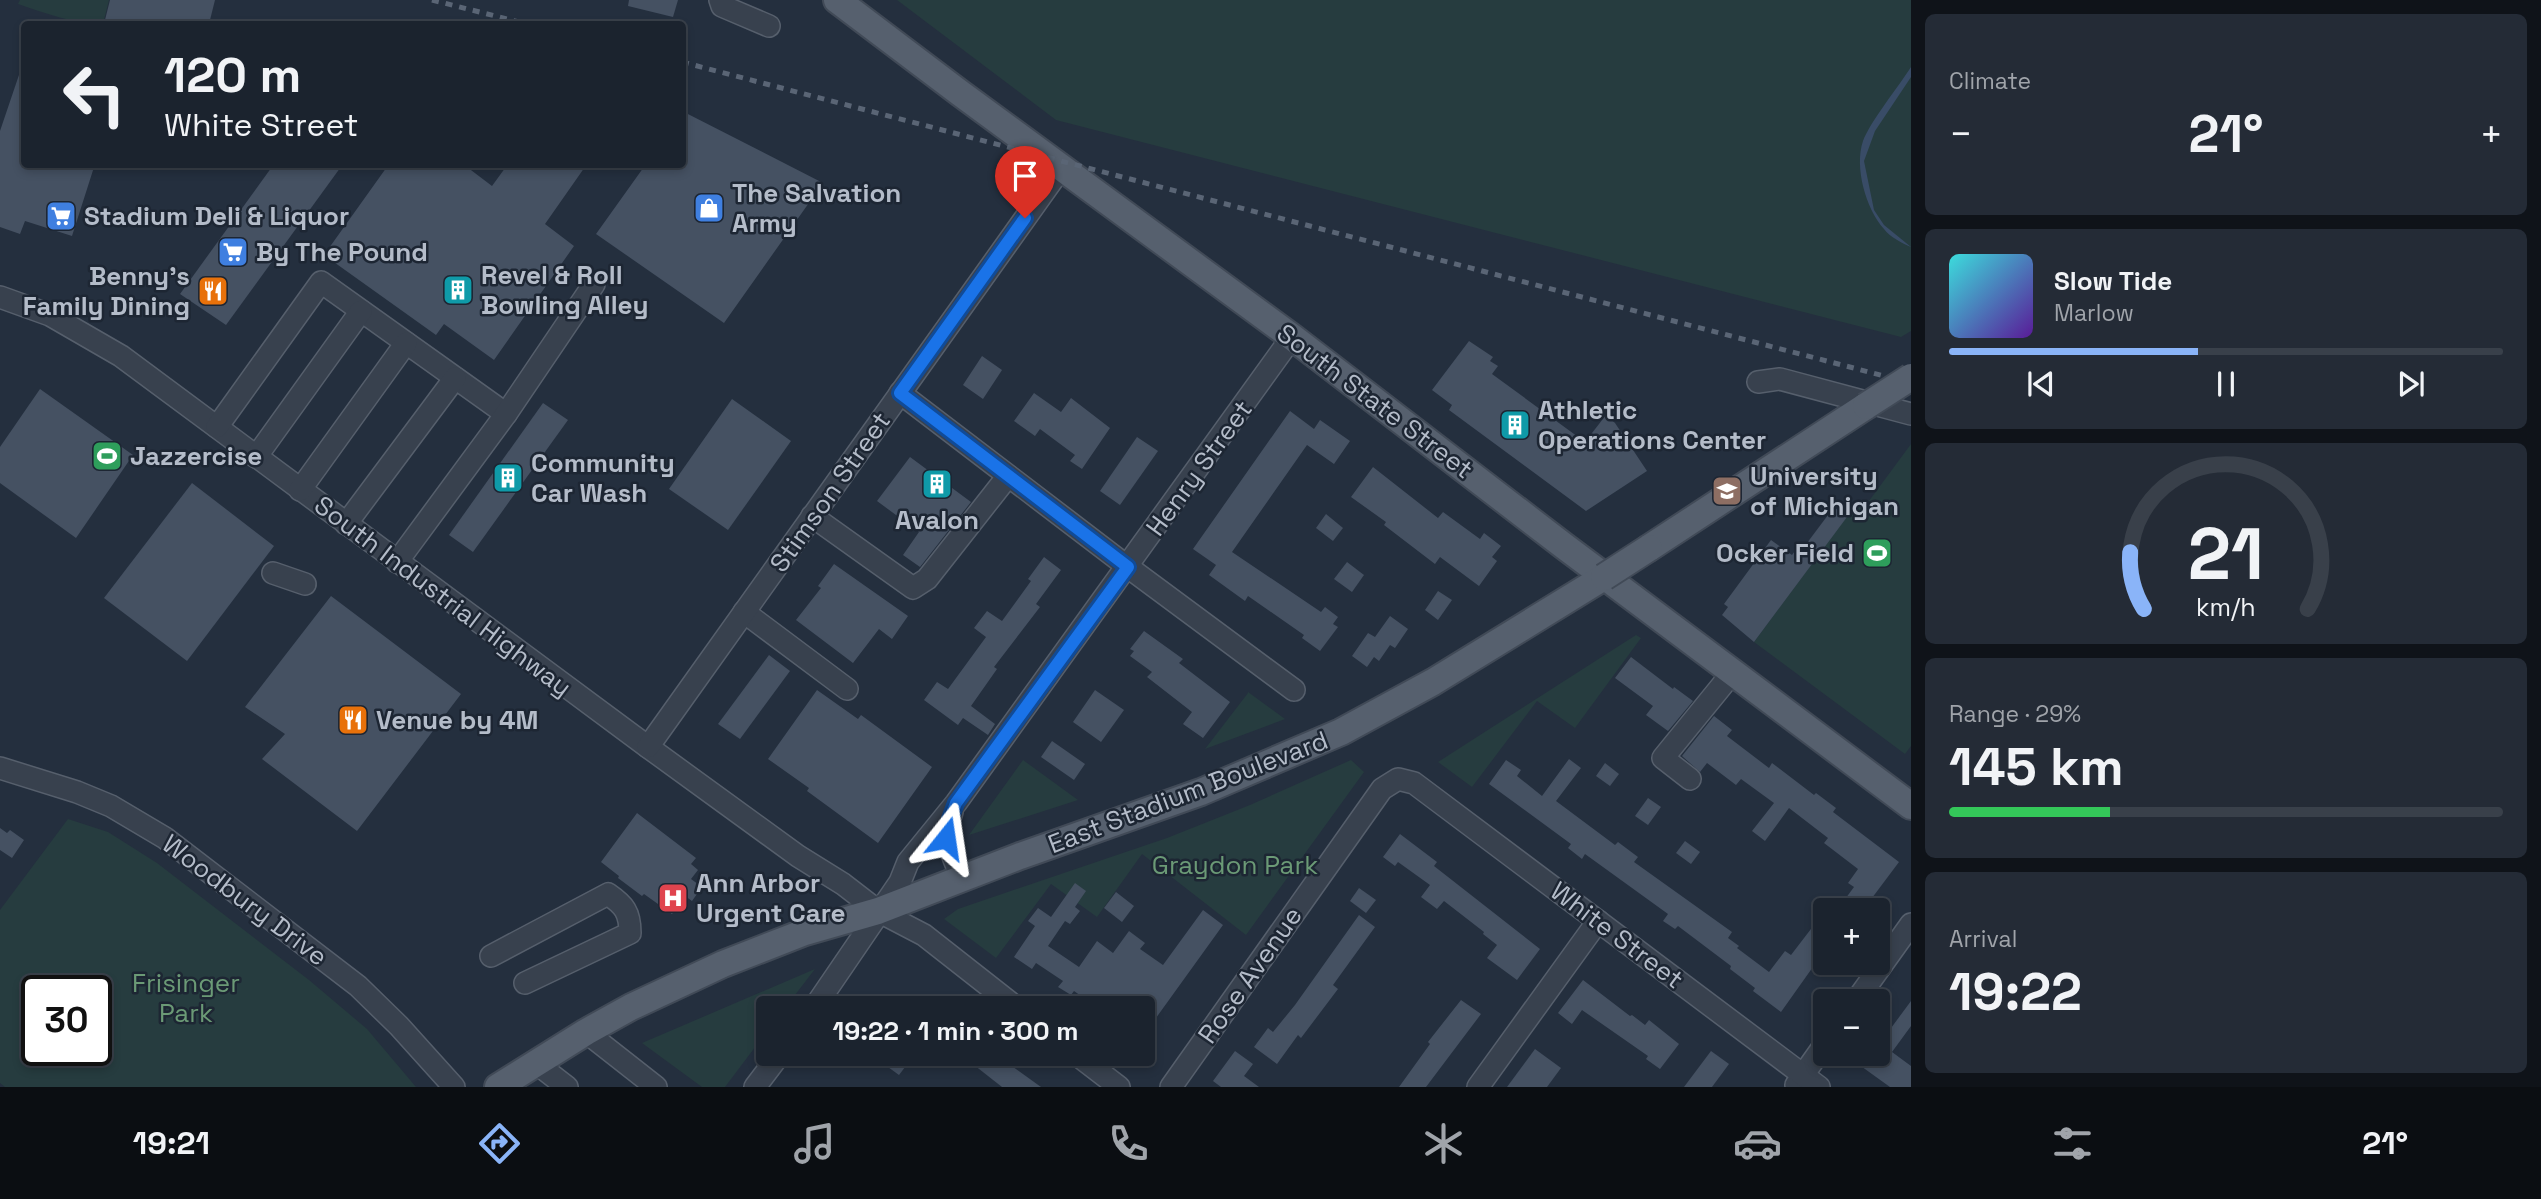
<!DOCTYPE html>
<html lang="en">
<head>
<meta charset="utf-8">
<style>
  :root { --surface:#1b232e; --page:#242b36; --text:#f1f3f6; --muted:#a0a4aa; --line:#39404a; --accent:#8ab4f8 }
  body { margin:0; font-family:"Space Grotesk",sans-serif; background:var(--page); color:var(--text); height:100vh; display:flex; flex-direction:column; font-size:26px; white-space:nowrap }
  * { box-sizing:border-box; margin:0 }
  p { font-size:23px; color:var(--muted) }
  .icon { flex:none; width:38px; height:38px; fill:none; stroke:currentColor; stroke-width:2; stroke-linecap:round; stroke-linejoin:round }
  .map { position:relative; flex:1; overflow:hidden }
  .details { display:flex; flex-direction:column; gap:14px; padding:14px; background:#0f1319; width:630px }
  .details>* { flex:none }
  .top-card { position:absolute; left:21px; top:21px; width:665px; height:147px; border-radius:7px; box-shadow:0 4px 10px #0003,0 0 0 2px var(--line); background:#1b232e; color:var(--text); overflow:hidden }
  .controls { position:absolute; left:1813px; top:898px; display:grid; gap:14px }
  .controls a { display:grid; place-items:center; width:77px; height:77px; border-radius:7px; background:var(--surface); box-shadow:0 4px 10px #0003,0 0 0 2px var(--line); font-size:35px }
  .speed { position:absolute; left:21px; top:975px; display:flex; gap:14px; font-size:35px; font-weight:700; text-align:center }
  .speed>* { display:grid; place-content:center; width:91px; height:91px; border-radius:50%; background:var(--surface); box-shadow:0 4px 10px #0003,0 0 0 2px var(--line); line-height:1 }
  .speed .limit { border:4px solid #111; border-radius:10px; background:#fff; color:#111 }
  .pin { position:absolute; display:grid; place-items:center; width:60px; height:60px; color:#fff; margin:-72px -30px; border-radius:50% 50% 50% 0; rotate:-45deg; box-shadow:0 0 7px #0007 }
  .pin .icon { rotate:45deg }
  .me { position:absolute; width:77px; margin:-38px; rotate:15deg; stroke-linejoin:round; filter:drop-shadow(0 0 5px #0008) }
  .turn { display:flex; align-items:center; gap:24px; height:147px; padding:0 28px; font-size:32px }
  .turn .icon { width:91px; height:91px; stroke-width:2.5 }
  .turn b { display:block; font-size:49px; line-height:60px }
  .big { font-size:52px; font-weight:600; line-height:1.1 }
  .details .card { flex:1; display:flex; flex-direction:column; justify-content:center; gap:10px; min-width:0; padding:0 24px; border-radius:10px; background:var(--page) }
  .details .dial { align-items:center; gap:0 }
  .dial svg { height:182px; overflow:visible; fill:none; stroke:var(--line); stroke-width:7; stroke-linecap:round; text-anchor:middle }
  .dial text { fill:var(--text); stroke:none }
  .song { display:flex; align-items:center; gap:21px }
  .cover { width:84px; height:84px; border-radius:10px; background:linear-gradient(135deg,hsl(180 70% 55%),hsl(270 70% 35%)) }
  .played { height:7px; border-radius:4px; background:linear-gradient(90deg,var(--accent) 45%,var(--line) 45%) }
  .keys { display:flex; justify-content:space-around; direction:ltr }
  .heat { display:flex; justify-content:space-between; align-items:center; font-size:38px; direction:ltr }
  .charge { height:10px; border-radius:5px; background:linear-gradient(90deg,#34c759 29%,var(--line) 0) }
  .trip { position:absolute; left:756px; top:996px; width:399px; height:70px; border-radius:7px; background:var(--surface); box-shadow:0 4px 10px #0003,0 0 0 2px var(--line); font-weight:600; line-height:70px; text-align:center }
  .dock { display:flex; height:112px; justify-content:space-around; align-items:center; background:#0b0e12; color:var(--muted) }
  .dock .icon { width:49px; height:49px }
  .dock .selected { color:var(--accent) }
  .dock b { font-size:32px; color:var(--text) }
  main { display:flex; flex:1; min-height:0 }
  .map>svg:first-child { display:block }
  .green { fill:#263c3f; fill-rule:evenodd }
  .water { fill:#394c67 }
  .building { fill:#455162 }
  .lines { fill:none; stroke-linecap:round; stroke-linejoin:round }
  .minor-casing { stroke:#565f6c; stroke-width:24 }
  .major-casing { stroke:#414a57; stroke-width:30 }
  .minor { stroke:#38414e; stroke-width:21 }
  .major { stroke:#56606e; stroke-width:26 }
  .rail { stroke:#5a6575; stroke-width:5; stroke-dasharray:7 7; stroke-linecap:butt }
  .major-bridge-casing { stroke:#414a57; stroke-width:30; stroke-linecap:butt }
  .major-bridge { stroke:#56606e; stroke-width:26 }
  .route-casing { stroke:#114b97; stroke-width:18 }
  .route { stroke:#1a73e8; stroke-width:12 }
  .labels { text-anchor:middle; stroke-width:5; stroke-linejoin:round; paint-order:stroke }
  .poi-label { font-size:26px; font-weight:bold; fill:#b4bcc9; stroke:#1d2633; text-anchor:start }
  .street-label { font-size:26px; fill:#b4bcc9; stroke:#1d2633 }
  .park-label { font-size:26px; fill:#6b9a76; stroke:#1d2633 }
</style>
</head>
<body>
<main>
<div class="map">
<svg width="1911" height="1087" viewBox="0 0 1911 1087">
  <rect width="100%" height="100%" fill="#242f3e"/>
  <g class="green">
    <path d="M 20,0 L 109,0 L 103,24 C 74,24 45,13 18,4 Z"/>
    <polygon points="897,0 1911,0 1911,331 1901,337 1056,120"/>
    <polygon points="1911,444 1911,746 1905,754 1754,642 1859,500 1866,505"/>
    <polygon points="1636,635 1641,638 1575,728 1537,701 1472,787 1438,762"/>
    <polygon points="1248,692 1285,719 1205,749 1248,693"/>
    <polygon points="1023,760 1078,800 969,835"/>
    <polygon points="1351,760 1364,772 1246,935 1142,854 1097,917 1051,884 996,958 944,919 958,909 1167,838 1250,805"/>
    <path d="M 68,819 L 108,832 L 157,863 L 309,980 L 367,1029 L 416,1087 L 5,1087 L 0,1083 L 0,910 ZM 37,990 L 96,990 L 96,1050 L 37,1050 Z"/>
    <polygon points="815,969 785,1008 768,1008 768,1030 725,1087 702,1087 642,1043"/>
  </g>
  <path class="water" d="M 1911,67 L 1911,77 L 1875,131 L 1864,161 L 1874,210 L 1884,225 L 1911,247 C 1902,243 1890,237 1884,229 C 1866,209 1854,167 1863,141 C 1870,122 1899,86 1911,67 Z"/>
  <g class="building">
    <polygon points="110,0 215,0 209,24 121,24 105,20"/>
    <polygon points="629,0 678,0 673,17 628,6"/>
    <polygon points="22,66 24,66 24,164 95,164 72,236 25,221 20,234 0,227 0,131"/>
    <polygon points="682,111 823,183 724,323 596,234 646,164 682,164"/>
    <polygon points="274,164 343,164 226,325 180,294"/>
    <polygon points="389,164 463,164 492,186 508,164 587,164 545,224 574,246 494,360 444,324 436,335 324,255"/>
    <polygon points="1469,341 1493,357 1490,361 1498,366 1492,374 1585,442 1606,415 1615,423 1647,471 1586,511 1449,410 1452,405 1432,390"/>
    <polygon points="982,356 1002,370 983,399 963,385"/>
    <polygon points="40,389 133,455 76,538 0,483 0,447"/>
    <polygon points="1034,393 1061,412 1071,398 1110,428 1082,469 1070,461 1075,455 1040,429 1035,436 1014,421"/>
    <polygon points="732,399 791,441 728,530 669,489"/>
    <polygon points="543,403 568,420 473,552 449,535"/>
    <polygon points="1290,411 1314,429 1320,420 1350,441 1334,464 1307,445 1232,552 1321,612 1325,607 1338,617 1333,624 1338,627 1320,651 1302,638 1304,635 1248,596 1245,601 1209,575 1216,565 1193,549"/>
    <polygon points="1137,437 1158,451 1120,505 1100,491"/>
    <polygon points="910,457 971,502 920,567 903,555 919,532 877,501"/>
    <polygon points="1373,467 1438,518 1443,512 1480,539 1484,533 1501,546 1492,557 1497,561 1479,586 1440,557 1435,564 1384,525 1386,522 1351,497"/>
    <polygon points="192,483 274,546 187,661 104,598"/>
    <polygon points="1834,507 1847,517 1754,642 1722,615 1728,607 1724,604 1771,540 1792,555 1797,548 1801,551"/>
    <polygon points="1326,514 1343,528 1333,541 1316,528"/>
    <polygon points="1044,557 1061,570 1036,604 1040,607 994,667 997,669 971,706 995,724 988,735 963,718 958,725 924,700 937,682 948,689 986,637 974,628 987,611 1002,621 1031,581 1028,579"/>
    <polygon points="1347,562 1364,575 1352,592 1334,579"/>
    <polygon points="834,564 908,616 892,639 879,629 853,663 796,620 821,588 818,586"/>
    <polygon points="1438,591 1452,600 1438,620 1425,610"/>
    <polygon points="331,596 461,694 357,831 262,759 285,734 245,707"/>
    <polygon points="1390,616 1408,629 1395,648 1390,645 1379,661 1374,657 1367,667 1352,656 1368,633 1375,637"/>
    <polygon points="1144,631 1183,659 1179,663 1230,702 1203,738 1183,724 1192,712 1147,677 1152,672 1130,656 1134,651 1130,649"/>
    <polygon points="769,655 790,671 740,739 718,724"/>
    <polygon points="1631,657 1673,689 1674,687 1693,701 1668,731 1646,715 1653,706 1615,678"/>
    <polygon points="817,690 858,719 861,715 932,767 878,843 807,791 809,788 768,759"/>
    <polygon points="1095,690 1124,710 1101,742 1073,722"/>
    <polygon points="1714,716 1732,730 1727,736 1769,768 1772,763 1814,795 1816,793 1836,808 1833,812 1899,862 1863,910 1837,910 1854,887 1848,883 1858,869 1824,843 1828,838 1789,808 1765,841 1752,831 1774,803 1741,779 1736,785 1707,763 1700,772 1682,756"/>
    <polygon points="1052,741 1085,764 1074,780 1041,757"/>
    <polygon points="1569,759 1581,768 1556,801 1615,845 1618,842 1638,857 1634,862 1732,932 1728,938 1739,946 1737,948 1769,972 1785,951 1791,955 1814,925 1825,933 1825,950 1781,1012 1753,991 1755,988 1730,969 1731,966 1678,926 1675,929 1663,921 1668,914 1585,854 1582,859 1568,848 1571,844 1489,784 1506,760 1521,770 1517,776 1542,796"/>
    <polygon points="1605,763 1619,774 1610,786 1596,776"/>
    <polygon points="1648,798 1661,807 1648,825 1635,816"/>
    <polygon points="637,813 696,858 691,864 698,870 691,879 702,887 692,901 685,896 672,914 644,894 642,896 618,878 619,876 601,862"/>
    <polygon points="0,828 7,833 10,830 24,840 12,858 0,850"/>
    <polygon points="1400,834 1437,862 1434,866 1540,949 1517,980 1487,958 1497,945 1483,934 1484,932 1444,901 1437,909 1421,897 1430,885 1398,862 1395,866 1383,857"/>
    <polygon points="1685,841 1700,852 1691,864 1676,853"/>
    <polygon points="1075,883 1086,891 1075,907 1080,911 1070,924 1065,921 1048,946 1079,967 1097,941 1113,953 1129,931 1145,943 1140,949 1163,965 1203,910 1223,925 1143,1036 1143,1008 1098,1008 1074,991 1071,995 1058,987 1063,981 1036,963 1032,969 1014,957 1035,926 1028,921 1038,908 1051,917"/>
    <polygon points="1359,888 1376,900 1366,913 1350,901"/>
    <polygon points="1116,892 1134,906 1122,922 1104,908"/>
    <polygon points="1359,915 1375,927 1333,985 1338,989 1301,1038 1298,1035 1277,1064 1254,1047 1268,1028 1273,1032 1295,1005"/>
    <polygon points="1583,980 1630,1016 1632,1015 1645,1025 1649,1020 1679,1044 1660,1069 1646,1059 1648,1056 1582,1010 1572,1024 1558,1013"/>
    <polygon points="1461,1000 1481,1014 1426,1087 1399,1087 1430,1044 1428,1042"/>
    <polygon points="1911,1001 1911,1026 1892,1052 1911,1066 1911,1087 1890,1087 1858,1064 1866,1054 1878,1054 1878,1041 1880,1043"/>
    <polygon points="1535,1049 1561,1068 1547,1087 1507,1087"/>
    <polygon points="1235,1051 1253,1064 1244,1076 1259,1087 1221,1087 1213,1081"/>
    <polygon points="1711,1051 1729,1064 1712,1087 1684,1087"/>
    <polygon points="870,1054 915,1054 899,1075"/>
    <polygon points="960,1054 995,1054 1041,1087 1002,1087"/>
  </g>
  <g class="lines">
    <g class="minor-casing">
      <g id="minor">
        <polyline points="720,0 722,6 769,26"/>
        <polyline points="0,297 50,315 121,356 648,747 798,856 843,884 878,911 924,935 1017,1008"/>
        <polyline points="1758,382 1780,379 1911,414"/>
        <polyline points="900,393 1128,567 1294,690"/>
        <polyline points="217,427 321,282 506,414"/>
        <polyline points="256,457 361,311"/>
        <polyline points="300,490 406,343"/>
        <polyline points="812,516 913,588 927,579 1008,476"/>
        <polyline points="346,524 455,378"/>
        <polyline points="397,562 506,414 594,284"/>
        <polyline points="273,573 305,584"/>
        <polyline points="744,612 847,689"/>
        <polyline points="648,747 1061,168"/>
        <polyline points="0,768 77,792 111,806 165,838 358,986 399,1026 454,1087"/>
        <polyline points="1690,779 1663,758 1733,672"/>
        <path d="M 952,812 C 942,839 952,853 962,879"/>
        <path d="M 491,956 L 608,894 C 624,905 630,912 630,933 L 525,983"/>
        <polyline points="1856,1001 1911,924"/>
        <polyline points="814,1008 900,882 908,862 956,803 1292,337"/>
        <polyline points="586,1032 656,1087"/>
        <polyline points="1076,1054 1119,1087"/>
        <polyline points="536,1063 567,1087"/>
        <polyline points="1796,1085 1825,1044"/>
        <polyline points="755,1087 780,1054"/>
        <polyline points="1171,1087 1382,789 1398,779 1414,783 1819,1087"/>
        <polyline points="1478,1087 1598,921"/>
      </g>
    </g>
    <g class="major-casing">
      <g id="major">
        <polyline points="837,0 960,93 1292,337 1564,546 1911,806"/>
        <polyline points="1649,548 1866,406"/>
        <polyline points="498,1087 586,1032 631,1007 723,964 805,932 878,911 1020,856 1201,792 1341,732 1433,682 1604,577"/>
      </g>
    </g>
    <use href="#minor" class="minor"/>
    <use href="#major" class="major"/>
    <g class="rail">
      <polyline points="432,0 527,24"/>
      <polyline points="682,62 1911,383"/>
    </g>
    <g class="major-bridge-casing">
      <g id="major-bridge">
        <polyline points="1866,406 1911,377"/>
        <polyline points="1604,577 1649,548"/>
      </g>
    </g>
    <use href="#major-bridge" class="major-bridge"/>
  </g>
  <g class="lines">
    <g class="route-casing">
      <polyline id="route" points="946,838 946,830 956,803 1128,567 900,393 1025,218"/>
    </g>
    <use href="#route" class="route"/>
  </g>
  <defs>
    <g id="shop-square" transform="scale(1.575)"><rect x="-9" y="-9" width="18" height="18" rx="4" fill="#3f7fe0" stroke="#1d2633"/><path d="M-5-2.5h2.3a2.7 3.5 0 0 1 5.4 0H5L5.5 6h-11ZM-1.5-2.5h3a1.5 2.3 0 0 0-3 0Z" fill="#fff"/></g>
    <g id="supermarket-square" transform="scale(1.575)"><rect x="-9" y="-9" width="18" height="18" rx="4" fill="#3f7fe0" stroke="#1d2633"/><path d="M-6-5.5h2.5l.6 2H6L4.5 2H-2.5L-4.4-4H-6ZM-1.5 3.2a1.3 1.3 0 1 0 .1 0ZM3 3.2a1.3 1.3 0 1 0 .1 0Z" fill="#fff"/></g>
    <g id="building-square" transform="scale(1.575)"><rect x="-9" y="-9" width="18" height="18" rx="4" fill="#0f9aa8" stroke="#1d2633"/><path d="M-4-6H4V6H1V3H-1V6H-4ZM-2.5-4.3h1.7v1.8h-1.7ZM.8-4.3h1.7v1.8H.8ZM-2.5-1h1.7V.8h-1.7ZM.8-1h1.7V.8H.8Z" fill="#fff"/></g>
    <g id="restaurant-square" transform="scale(1.575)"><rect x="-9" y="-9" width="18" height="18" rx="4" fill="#e8710a" stroke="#1d2633"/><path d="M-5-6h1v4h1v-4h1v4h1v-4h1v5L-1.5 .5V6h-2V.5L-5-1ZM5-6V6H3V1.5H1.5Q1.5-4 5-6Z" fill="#fff"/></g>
    <g id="stadium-square" transform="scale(1.575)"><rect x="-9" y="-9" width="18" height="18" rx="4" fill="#2e9e5b" stroke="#1d2633"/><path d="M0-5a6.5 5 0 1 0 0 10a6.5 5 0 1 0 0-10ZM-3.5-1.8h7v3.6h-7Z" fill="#fff"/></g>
    <g id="university-square" transform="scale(1.575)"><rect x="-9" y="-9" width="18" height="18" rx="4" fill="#8d6e63" stroke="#1d2633"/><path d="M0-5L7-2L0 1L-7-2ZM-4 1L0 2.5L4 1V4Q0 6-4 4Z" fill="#fff"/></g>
    <g id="hospital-square" transform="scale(1.575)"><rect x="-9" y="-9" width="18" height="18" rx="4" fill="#e0444e" stroke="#1d2633"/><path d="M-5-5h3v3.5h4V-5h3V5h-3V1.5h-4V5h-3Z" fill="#fff"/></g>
  </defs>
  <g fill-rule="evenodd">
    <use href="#shop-square" x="709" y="208"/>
    <use href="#supermarket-square" x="61" y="216"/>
    <use href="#supermarket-square" x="233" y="252"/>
    <use href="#building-square" x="458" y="290"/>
    <use href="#restaurant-square" x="213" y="291"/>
    <use href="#building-square" x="1515" y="425"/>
    <use href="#stadium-square" x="107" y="456"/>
    <use href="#building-square" x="508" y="478"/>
    <use href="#building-square" x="937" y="484"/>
    <use href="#university-square" x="1727" y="491"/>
    <use href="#stadium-square" x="1877" y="553"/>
    <use href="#restaurant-square" x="353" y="720"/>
    <use href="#hospital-square" x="673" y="898"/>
  </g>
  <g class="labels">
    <g class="poi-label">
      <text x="732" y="202">The Salvation<tspan x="732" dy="30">Army</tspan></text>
      <text x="84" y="225">Stadium Deli &amp; Liquor</text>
      <text x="256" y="261">By The Pound</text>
      <text x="481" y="284">Revel &amp; Roll<tspan x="481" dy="30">Bowling Alley</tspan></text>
      <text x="190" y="285" text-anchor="end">Benny's<tspan x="190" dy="30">Family Dining</tspan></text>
      <text x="1538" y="419">Athletic<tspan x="1538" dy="30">Operations Center</tspan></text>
      <text x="130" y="465">Jazzercise</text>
      <text x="531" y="472">Community<tspan x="531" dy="30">Car Wash</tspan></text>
      <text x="1750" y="485">University<tspan x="1750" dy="30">of Michigan</tspan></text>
      <text x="937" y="529" text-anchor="middle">Avalon</text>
      <text x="1854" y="562" text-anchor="end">Ocker Field</text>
      <text x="376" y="729">Venue by 4M</text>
      <text x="696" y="892">Ann Arbor<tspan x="696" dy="30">Urgent Care</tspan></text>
    </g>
    <g class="street-label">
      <text transform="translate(1375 401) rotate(37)" y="9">South State Street</text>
      <text transform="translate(1199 468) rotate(-54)" y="9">Henry Street</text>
      <text transform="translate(830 492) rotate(-55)" y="9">Stimson Street</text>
      <text transform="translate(443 596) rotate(37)" y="9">South Industrial Highway</text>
      <text transform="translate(1188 792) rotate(-21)" y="9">East Stadium Boulevard</text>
      <text transform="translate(245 900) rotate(37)" y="9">Woodbury Drive</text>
      <text transform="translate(1617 935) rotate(37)" y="9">White Street</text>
      <text transform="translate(1250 975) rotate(-55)" y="9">Rose Avenue</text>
    </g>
    <g class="park-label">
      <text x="1235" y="874">Graydon Park</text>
      <text x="186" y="992">Frisinger<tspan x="186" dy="30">Park</tspan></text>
    </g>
  </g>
</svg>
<div class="controls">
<a>+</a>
<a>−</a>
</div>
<div class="speed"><div class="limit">30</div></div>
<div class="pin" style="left:1025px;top:218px;background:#d93025"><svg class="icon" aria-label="arrive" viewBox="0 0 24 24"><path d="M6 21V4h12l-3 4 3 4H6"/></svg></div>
<svg class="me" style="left:946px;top:838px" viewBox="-20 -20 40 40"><path d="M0-17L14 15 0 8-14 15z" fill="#1a73e8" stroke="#fff" stroke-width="4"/></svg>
<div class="trip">19:22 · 1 min · 300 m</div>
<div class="top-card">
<div class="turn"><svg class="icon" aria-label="left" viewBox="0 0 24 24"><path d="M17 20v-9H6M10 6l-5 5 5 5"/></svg><div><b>120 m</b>White Street</div></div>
</div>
</div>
<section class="details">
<div class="card"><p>Climate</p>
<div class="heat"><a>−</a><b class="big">21°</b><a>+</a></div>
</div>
<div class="card">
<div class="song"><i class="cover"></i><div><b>Slow Tide</b><p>Marlow</p></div></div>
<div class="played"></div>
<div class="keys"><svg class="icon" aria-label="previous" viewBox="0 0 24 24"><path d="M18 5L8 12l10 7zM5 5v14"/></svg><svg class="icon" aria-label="pause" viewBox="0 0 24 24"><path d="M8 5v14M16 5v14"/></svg><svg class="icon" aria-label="next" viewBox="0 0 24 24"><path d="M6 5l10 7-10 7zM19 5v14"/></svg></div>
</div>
<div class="card dial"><svg viewBox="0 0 100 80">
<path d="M14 69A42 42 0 1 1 86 69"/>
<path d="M14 69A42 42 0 0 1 8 44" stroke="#8ab4f8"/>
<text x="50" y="56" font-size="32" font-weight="700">21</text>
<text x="50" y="72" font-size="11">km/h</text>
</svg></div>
<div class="card"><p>Range · 29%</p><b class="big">145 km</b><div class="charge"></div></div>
<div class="card"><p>Arrival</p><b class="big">19:22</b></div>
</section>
</main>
<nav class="dock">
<b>19:21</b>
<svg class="icon selected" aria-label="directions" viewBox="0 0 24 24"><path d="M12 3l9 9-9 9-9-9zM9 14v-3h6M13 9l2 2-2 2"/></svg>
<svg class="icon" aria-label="music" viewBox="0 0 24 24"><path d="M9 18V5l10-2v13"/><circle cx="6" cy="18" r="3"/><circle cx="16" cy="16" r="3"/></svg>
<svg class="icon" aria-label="phone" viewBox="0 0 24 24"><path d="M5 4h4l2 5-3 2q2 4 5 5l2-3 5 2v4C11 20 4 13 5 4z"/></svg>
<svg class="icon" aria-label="climate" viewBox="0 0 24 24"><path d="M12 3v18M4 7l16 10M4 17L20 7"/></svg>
<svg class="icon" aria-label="car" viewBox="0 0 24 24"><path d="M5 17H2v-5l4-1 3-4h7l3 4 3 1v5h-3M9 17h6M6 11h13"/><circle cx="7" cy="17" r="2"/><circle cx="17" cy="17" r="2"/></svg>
<svg class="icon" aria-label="filters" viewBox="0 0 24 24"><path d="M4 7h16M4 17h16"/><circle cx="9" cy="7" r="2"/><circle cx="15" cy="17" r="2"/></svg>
<b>21°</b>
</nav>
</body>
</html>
